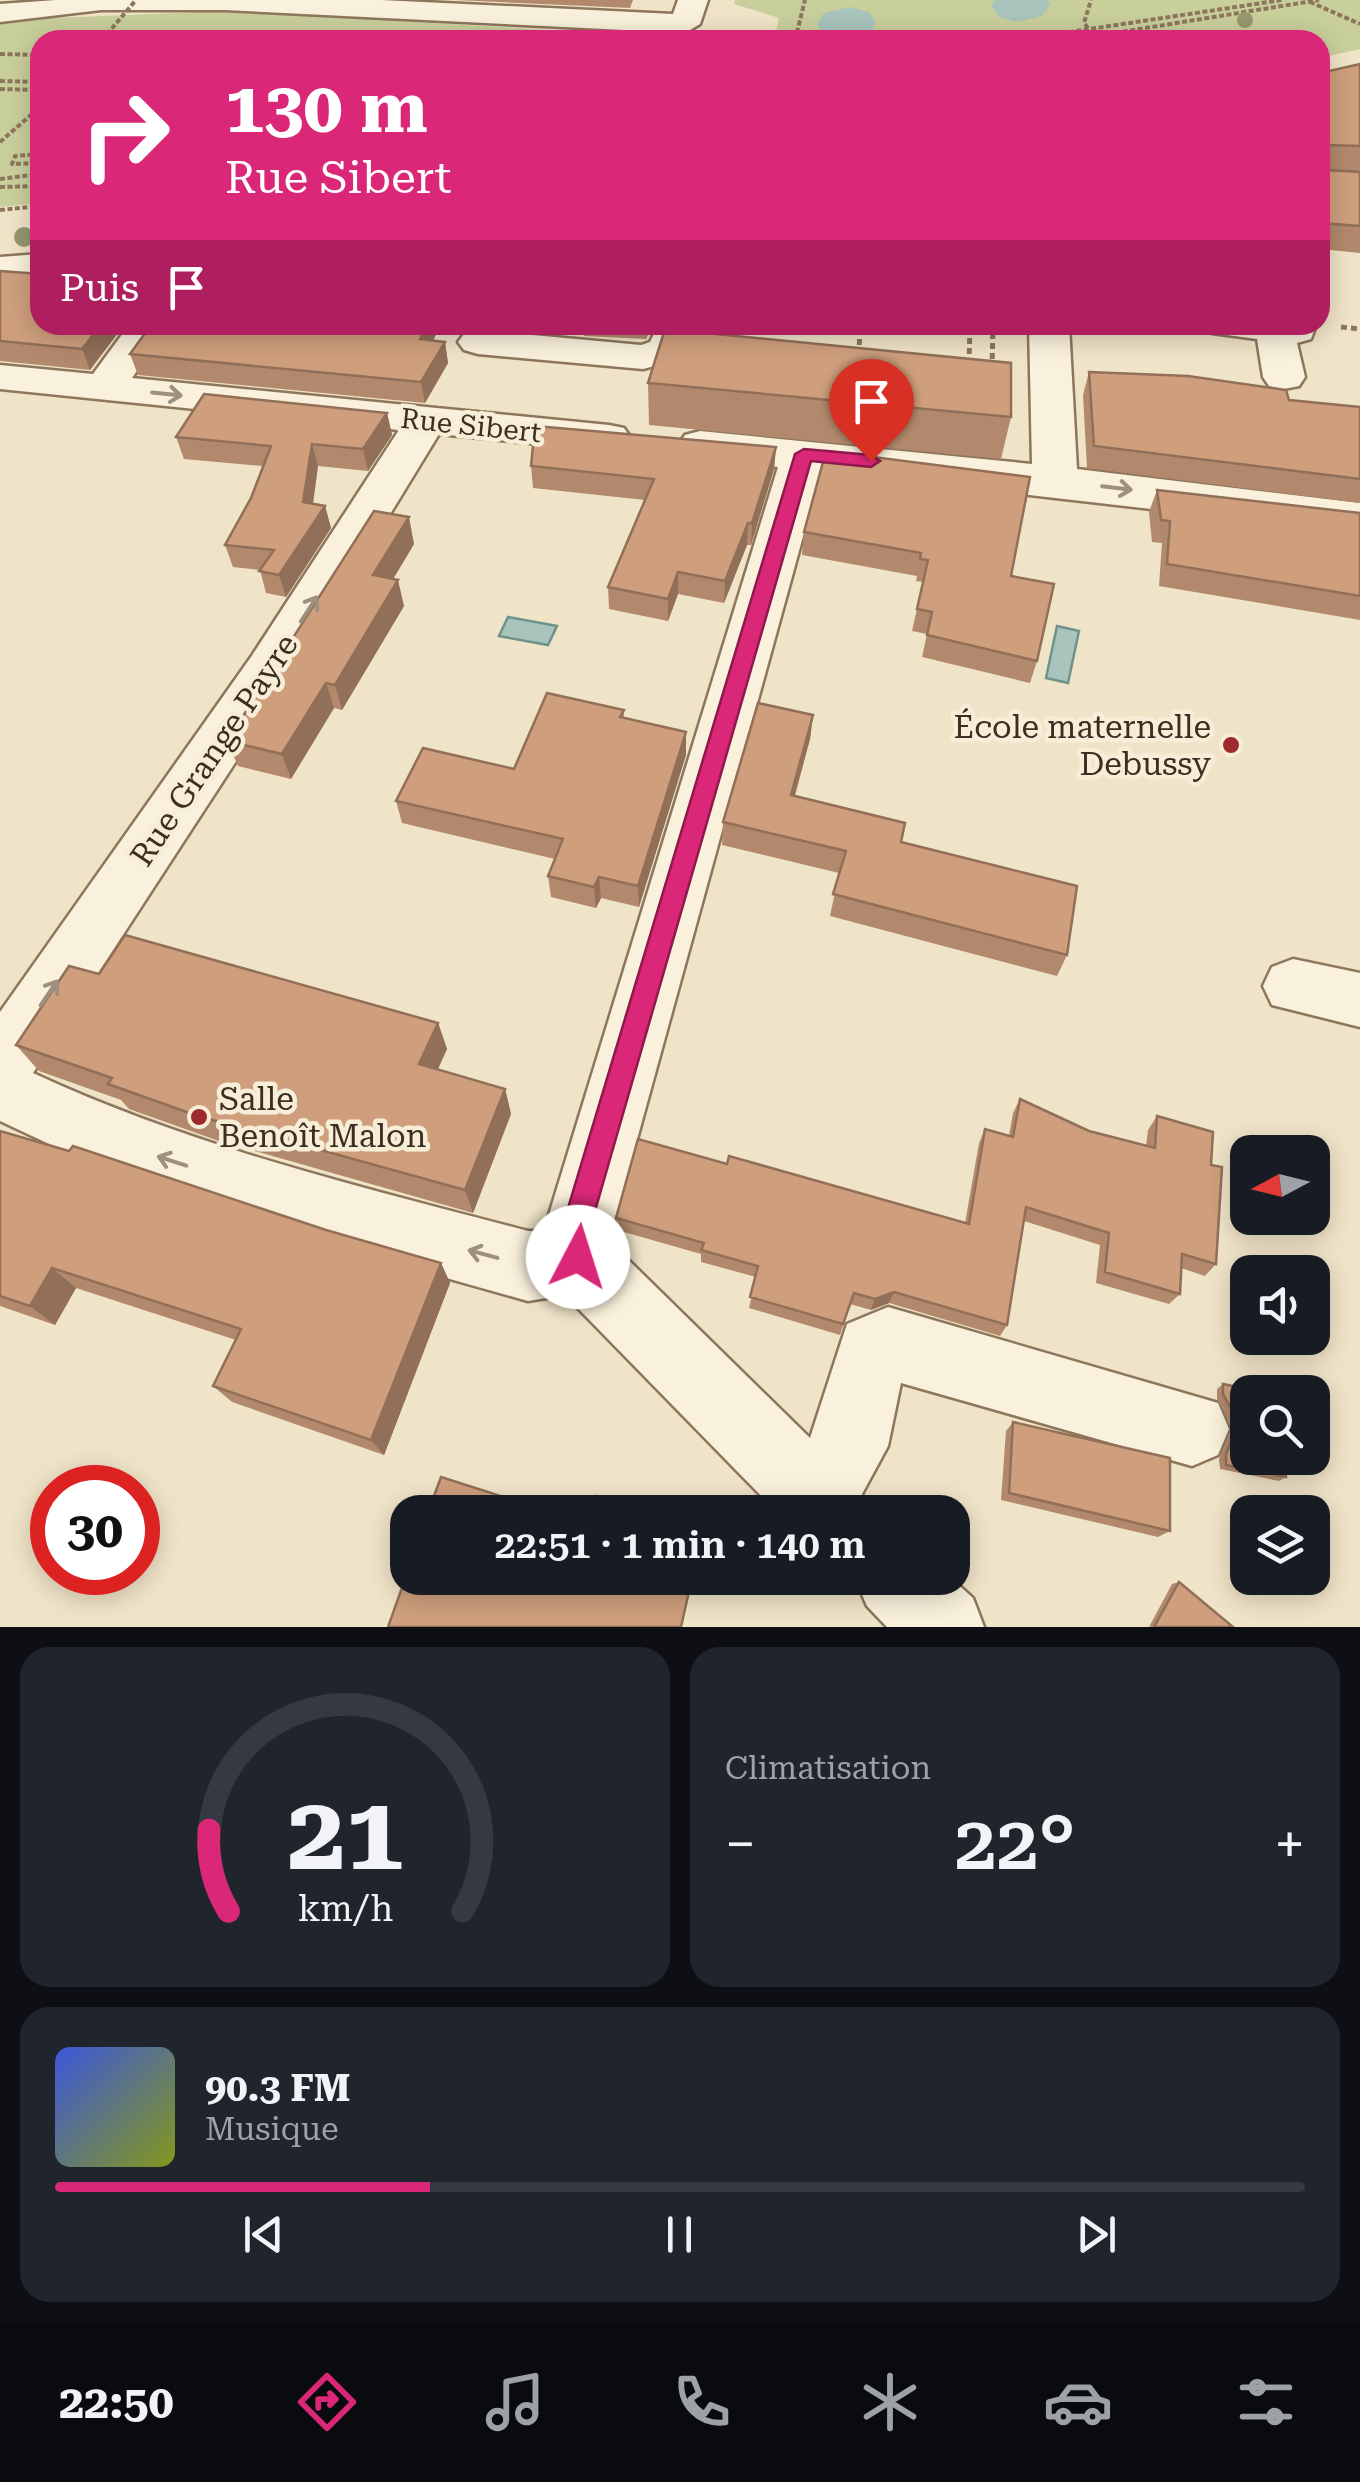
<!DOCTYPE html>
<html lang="fr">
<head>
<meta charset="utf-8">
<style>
  :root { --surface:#171b24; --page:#20242c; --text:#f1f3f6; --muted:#9ea1a6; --line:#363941; --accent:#db2777 }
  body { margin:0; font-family:"Roboto Serif",serif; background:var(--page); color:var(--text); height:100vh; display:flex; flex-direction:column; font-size:38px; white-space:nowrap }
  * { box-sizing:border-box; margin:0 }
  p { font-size:32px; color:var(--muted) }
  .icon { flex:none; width:55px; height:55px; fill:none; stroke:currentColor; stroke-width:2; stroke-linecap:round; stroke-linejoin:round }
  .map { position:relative; height:1627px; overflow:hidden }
  .panel { display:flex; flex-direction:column; gap:20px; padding:20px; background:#0d0f14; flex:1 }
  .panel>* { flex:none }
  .guide { position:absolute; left:30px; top:30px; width:1300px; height:305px; border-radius:30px; box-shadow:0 5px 25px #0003; background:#db2777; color:#fff; overflow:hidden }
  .needle { width:65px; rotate:263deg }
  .controls { position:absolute; left:1230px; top:1135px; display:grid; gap:20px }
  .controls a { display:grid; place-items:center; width:100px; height:100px; border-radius:20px; background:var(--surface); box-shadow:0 5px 25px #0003; font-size:50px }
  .speed { position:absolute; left:30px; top:1465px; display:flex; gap:20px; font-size:50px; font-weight:700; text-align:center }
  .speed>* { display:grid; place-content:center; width:130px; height:130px; border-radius:50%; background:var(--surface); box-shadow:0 5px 25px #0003; line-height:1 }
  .speed .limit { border:15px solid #d22; background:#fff; color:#111 }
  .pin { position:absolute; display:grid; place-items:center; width:85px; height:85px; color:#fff; margin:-102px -42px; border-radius:50% 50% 50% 0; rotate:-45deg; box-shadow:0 0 10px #0007 }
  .pin .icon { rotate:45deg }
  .me { position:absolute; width:110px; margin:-55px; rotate:5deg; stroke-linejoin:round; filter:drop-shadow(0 0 8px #0008) }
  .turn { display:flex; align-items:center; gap:35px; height:210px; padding:0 30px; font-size:45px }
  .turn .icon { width:130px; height:130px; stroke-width:2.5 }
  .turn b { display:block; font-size:70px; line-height:85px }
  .then { display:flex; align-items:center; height:95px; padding:0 30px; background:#0003; gap:20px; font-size:38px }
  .big { font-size:75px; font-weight:600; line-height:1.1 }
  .panel .card { flex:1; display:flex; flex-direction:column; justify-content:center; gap:15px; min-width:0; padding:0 35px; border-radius:30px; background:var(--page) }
  .panel .dial { align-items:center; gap:0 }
  .dial svg { height:260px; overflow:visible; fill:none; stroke:var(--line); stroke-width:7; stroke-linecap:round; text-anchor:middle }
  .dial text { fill:var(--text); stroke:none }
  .song { display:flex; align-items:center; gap:30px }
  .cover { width:120px; height:120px; border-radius:15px; background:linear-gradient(135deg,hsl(230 70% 55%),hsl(70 70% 35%)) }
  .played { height:10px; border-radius:5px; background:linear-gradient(90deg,var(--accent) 30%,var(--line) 30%) }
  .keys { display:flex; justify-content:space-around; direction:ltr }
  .heat { display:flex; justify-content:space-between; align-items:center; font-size:55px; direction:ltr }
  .panel .tiles { flex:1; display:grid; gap:20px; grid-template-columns:1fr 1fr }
  .card:last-child { grid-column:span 2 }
  .trip { position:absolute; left:390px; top:1495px; width:580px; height:100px; border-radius:30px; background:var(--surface); box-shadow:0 5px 25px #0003; font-weight:600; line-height:100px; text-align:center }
  .tab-bar { display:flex; height:160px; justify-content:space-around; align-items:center; background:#090b0e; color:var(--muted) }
  .tab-bar .icon { width:70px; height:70px }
  .tab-bar .current { color:var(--accent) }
  .tab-bar b { font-size:45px; color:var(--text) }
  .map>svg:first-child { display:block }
  .green { fill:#c9cf9b }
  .water { fill:#a9c4bc; stroke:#6f938a; stroke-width:2.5 }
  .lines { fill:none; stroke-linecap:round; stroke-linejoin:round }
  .river { fill:#a9c4bc; fill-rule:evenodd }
  .minor-casing { stroke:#8d765c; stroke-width:5 }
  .path-far1 { stroke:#8d765c; stroke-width:4; stroke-dasharray:5 2.5; stroke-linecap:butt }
  .path { stroke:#8d765c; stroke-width:5; stroke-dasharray:6 4; stroke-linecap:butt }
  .minor { fill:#faf1dc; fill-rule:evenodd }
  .path-bridge { stroke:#8d765c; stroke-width:4; stroke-dasharray:5 2.5; stroke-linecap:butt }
  .tree { fill:#96986f }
  .wall { fill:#b2896c }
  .shaded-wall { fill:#916f58 }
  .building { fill:#cf9f7d; stroke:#916f58; stroke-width:2.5 }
  .oneway { stroke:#9c907e }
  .route { fill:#db2777; stroke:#8e194d; stroke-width:2.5 }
  .poi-dot { fill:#9e2a2b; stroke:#f7eed8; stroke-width:4 }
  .labels { text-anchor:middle; stroke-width:9; stroke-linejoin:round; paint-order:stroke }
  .far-street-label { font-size:28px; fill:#3d2e20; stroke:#f7eed8 }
  .poi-label { font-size:32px; fill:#3d2e20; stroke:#f7eed8; text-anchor:end }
  .street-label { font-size:32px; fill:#3d2e20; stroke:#f7eed8 }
</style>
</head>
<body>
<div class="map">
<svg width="1360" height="1627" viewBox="0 0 1360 1627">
  <rect width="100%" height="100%" fill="#f0e4c8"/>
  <g class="green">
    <polygon points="735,0 1360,0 1360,49 1320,58 1320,40 774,40 779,18 734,4"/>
    <polygon points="227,11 724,40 40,40 40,203 0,207 0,20"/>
  </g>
  <g class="water">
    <polygon points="508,617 557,626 548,645 499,636"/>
    <polygon points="1057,626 1079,631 1068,683 1046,678"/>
  </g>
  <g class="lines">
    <g class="river">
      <polygon points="995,0 1047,0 1050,5 1042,16 1017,22 999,17 991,6"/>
      <polygon points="850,7 869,12 876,23 869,34 843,40 824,35 817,24 824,13"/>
    </g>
    <g class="minor-casing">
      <g id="minor">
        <polygon points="56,0 381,0 673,14 678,0 708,0 700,24 685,33 225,10 101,10 0,22 0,4"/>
        <polygon points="40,254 40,276 0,279 0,257"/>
        <path d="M 129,325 L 169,325 L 132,378 L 609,425 L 624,428 L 631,438 L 624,448 L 609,451 L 439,434 L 287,683 L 33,1073 C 190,1146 360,1187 528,1231 L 544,1231 L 778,467 L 685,455 L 678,445 L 685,435 L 700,431 L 1032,464 L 1029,325 L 1069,325 L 1077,469 L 1360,503 L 1360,533 L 821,471 L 609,1241 L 810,1438 L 847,1324 L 888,1307 L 1218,1403 L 1229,1429 L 1218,1455 L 1192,1466 L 901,1383 L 888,1446 L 862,1494 L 869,1512 L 777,1512 L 565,1295 L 528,1301 L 340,1248 L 109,1172 L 0,1121 L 0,1012 L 251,657 L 399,430 L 0,389 L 0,365 L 93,374 Z"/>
        <polygon points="658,325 698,325 681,359 643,369 478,354 464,350 458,342 464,334 478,330 641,345 650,342"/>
        <polygon points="1206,325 1316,325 1311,339 1297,343 1305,377 1299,386 1284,389 1269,386 1263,377 1257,339 1212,333"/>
        <polygon points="1293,959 1360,973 1360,1027 1272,1005 1263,986 1272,967"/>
        <polygon points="855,1578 951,1578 973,1598 984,1627 887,1627 867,1606"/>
      </g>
    </g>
    <g class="path-far1">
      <polyline points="1310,2 1360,24"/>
      <polyline points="1088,28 1084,23 1091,0"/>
      <polyline points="795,40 805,0"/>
      <polyline points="1017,40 1282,0"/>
      <polyline points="1071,40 1319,0"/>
      <polyline points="0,54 40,55"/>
      <polyline points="0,81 40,82"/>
      <polyline points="0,89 40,90"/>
      <polyline points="0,142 40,107"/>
      <polyline points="40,154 15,156 12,164 40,163"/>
      <polyline points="0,179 40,174"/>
      <polyline points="0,187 40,186"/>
      <polyline points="0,210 40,206"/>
    </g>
    <g class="path">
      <polyline points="1341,327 1360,329"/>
      <polyline points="863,328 892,325"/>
      <polyline points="859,355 860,325"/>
      <polyline points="969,364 970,325"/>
      <polyline points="992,369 993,325"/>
    </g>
    <use href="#minor" class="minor"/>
    <polyline class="path-bridge" points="102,40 136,0"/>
  </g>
  <g class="tree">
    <circle cx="1245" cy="20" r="8"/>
    <circle cx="24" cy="237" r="10"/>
  </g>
  <g class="wall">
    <polygon points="455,0 633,0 630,8"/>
    <polygon points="1360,64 1360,171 1336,171 1360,172 1360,253 1320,249 1320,73"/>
    <polygon points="0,271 124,325 90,370 0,361"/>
    <polygon points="552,325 651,325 646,339 584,336 583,332 552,329"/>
    <polygon points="437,332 433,341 445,342 448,363 425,403 138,375 130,354"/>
    <polygon points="1089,372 1289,400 1360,407 1360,503 1087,468 1083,395"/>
    <polygon points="648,383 1011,417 1001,459 649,425"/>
    <polygon points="387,413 392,435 368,471 318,466 313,504 325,506 331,528 286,597 266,593 260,570 233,567 225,545 251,498 263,466 184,459 176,437"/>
    <polygon points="776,447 774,469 751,545 747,545 724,603 678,594 668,621 609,609 608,587 645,500 533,488 531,466"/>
    <polygon points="826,451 1011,576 1037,661 1030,683 922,657 927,634 912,631 923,582 916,581 917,576 802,555 804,532"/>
    <polygon points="1157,490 1360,513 1360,620 1159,586 1162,543 1152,542 1149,512"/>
    <polygon points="414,544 393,579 404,606 342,710 334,708 291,779 238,766 227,741"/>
    <polygon points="624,710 624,718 686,732 686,755 639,907 601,898 596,908 551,897 548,876 555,859 402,823 396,801 514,769"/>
    <polygon points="813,715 810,739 795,796 901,842 1067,955 1057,976 830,916 839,873 722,845 723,822"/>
    <polygon points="99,974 438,1023 447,1049 438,1069 505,1089 511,1114 473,1213 216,1140 129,1109 121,1100 39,1071 16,1045"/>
    <polygon points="1020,1099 1089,1131 1146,1146 1148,1130 1157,1116 1211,1165 1216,1264 1205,1276 1181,1268 1180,1294 1169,1304 1096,1283 1100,1245 1024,1221 1007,1325 1000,1336 889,1303 871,1310 850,1304 840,1335 749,1308 756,1277 701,1262 701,1254 617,1230 616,1218 727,1164 965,1223 979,1143 985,1129 1009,1136 1013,1113"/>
    <polygon points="0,1131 326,1230 441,1263 450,1283 384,1455 232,1402 213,1386 236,1340 76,1288 55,1325 0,1306"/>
    <polygon points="1223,1384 1286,1477 1279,1481 1220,1469 1219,1459 1232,1428 1217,1399 1217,1389"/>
    <polygon points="1013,1422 1170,1531 1158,1537 1001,1500 1006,1431"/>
    <polygon points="1179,1582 1233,1627 1149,1627 1172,1584"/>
  </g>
  <g class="shaded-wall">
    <polygon points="101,325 124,325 90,370 82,349"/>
    <polygon points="427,325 436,325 437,332 424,360 420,339"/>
    <polygon points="646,325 651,325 646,339"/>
    <polygon points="445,342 448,363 425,403 421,382"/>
    <polygon points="387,413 392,435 368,471 363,449"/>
    <polygon points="312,444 318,466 310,524 303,502"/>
    <polygon points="776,447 774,469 751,545 752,523"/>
    <polygon points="325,506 331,528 286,597 279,575"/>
    <polygon points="409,517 414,544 380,601 373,575"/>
    <polygon points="748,523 747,545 724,603 725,581"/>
    <polygon points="678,572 678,594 668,621 668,599"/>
    <polygon points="398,580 404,606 342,710 335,685"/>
    <polygon points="326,683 334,708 291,779 282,754"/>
    <polygon points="813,715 810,739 788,818 791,795"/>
    <polygon points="686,732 686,755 639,907 638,886"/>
    <polygon points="599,877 601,898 596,908 594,887"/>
    <polygon points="438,1023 447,1049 428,1090 419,1064"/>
    <polygon points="505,1089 511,1114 473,1213 465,1190"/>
    <polygon points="441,1263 450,1283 384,1455 371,1440"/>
    <polygon points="52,1268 76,1288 55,1325 30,1306"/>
    <polygon points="894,1292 889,1303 871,1310 875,1299"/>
  </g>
  <g class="building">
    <polygon points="1360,64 1360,146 1327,145 1327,170 1360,172 1360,226 1320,223 1320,73"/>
    <polygon points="0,271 40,274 40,325 101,325 82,349 0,341"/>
    <polygon points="151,325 427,325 420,339 445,342 421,382 130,354"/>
    <polygon points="665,329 1011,363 1011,417 648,383"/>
    <polygon points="1089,372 1188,376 1286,390 1289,400 1360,407 1360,479 1094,446"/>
    <polygon points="204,394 387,413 363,449 312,444 303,502 325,506 279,575 259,571 274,550 225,545 251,498 271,446 176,437"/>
    <polygon points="535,426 776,447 752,523 748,523 725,581 678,572 668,599 608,587 654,479 531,466"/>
    <polygon points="826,451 1030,477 1011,576 1054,584 1037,661 927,635 932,612 917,609 928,560 920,559 921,553 804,532"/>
    <polygon points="1157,490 1360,513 1360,596 1167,564 1170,521 1161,520"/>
    <polygon points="374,511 409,517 373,575 398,580 335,685 326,683 282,754 227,741"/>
    <polygon points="547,693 624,710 620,717 686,732 638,886 599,877 594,887 548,876 563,839 396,801 423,748 514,769"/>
    <polygon points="758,703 813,715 791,795 905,823 901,842 1077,886 1067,955 833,894 846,851 723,822"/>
    <polygon points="125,935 438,1023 419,1064 505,1089 465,1190 198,1116 108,1084 112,1078 16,1045 69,966 99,974"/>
    <polygon points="1020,1099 1089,1131 1155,1148 1157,1116 1213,1132 1211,1165 1222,1167 1216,1264 1182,1254 1180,1294 1105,1272 1109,1233 1026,1207 1007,1325 894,1292 875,1299 854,1293 843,1324 750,1297 758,1266 701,1250 704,1243 616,1218 638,1139 727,1164 729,1156 969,1224 985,1129 1013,1137"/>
    <polygon points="0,1131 69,1151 73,1146 326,1230 441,1263 371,1440 213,1386 241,1329 52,1268 30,1306 0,1296"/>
    <polygon points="1223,1384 1262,1392 1248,1392 1248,1458 1285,1458 1286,1477 1226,1465 1226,1454 1239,1423 1223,1394"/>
    <polygon points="1013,1422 1170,1458 1170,1531 1009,1493"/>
    <polygon points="441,1477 551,1512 428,1512"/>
    <polygon points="597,1496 652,1512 593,1512"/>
    <polygon points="408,1571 408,1578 692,1578 681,1627 388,1627"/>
    <polygon points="1179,1582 1233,1627 1154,1627"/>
  </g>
  <defs><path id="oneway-shaft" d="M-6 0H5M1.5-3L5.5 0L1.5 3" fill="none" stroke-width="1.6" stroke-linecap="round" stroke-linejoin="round" transform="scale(2.5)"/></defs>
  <g class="oneway">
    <use href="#oneway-shaft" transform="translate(167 394) rotate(6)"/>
    <use href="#oneway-shaft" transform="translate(1117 488) rotate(7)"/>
    <use href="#oneway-shaft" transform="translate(309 609) rotate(-57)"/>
    <use href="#oneway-shaft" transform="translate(49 993) rotate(-56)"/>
    <use href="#oneway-shaft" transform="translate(172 1161) rotate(-162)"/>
    <use href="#oneway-shaft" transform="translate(483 1254) rotate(-165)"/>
  </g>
  <path class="route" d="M 804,449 L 871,455 L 880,461 L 871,467 L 811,461 L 593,1218 C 590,1234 593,1253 588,1267 L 578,1271 L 567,1267 L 560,1244 L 565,1218 L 795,454 Z"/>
  <g class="poi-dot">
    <circle cx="1231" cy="745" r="10"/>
    <circle cx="199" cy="1117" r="10"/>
  </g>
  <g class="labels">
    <g class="far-street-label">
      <text transform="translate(471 425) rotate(6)" y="10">Rue Sibert</text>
    </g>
    <g class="poi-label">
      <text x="1211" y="738">École maternelle<tspan x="1211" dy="37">Debussy</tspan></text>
      <text x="219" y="1110" text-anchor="start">Salle<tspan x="219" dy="37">Benoît Malon</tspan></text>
    </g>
    <g class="street-label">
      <text transform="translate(214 750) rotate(-56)" y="11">Rue Grange Payre</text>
    </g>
  </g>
</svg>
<div class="controls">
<a><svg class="needle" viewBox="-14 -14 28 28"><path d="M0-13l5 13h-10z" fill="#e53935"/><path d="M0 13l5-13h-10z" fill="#9ea1a6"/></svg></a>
<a><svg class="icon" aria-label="sound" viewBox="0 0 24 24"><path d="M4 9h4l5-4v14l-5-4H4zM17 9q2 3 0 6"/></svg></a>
<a><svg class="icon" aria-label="search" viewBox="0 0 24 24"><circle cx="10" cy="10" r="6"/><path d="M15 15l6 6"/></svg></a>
<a><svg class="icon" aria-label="layers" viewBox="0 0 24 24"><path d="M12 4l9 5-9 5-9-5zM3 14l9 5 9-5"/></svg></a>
</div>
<div class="speed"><div class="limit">30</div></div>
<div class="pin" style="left:871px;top:461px;background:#d93025"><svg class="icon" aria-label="arrive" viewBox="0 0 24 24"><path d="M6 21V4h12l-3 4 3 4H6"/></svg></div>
<svg class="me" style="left:578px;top:1257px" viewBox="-20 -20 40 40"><circle r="19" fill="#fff"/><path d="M0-13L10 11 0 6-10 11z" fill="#db2777"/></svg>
<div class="trip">22:51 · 1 min · 140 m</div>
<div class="guide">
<div class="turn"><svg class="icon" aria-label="right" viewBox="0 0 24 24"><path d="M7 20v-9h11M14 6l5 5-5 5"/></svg><div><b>130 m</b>Rue Sibert</div></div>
<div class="then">Puis<svg class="icon" aria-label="arrive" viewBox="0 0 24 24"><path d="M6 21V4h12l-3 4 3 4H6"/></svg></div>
</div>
</div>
<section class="panel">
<div class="tiles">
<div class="card dial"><svg viewBox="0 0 100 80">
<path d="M14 69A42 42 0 1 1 86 69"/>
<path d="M14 69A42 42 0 0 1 8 44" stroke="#db2777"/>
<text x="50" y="56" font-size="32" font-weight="700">21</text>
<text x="50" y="72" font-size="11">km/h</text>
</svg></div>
<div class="card"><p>Climatisation</p>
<div class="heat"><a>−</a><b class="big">22°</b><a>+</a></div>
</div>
<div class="card">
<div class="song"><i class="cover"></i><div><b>90.3 FM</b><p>Musique</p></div></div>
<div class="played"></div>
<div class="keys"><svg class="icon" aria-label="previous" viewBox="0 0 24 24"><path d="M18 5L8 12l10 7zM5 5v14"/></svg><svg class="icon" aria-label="pause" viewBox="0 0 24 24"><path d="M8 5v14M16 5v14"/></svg><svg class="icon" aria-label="next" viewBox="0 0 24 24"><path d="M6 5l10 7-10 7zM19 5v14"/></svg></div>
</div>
</div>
</section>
<nav class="tab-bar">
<b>22:50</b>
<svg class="icon current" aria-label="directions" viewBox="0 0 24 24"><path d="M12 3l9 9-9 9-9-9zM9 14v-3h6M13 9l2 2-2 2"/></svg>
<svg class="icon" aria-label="music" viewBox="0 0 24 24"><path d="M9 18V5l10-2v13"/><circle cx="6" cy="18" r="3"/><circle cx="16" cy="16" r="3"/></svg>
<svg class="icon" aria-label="phone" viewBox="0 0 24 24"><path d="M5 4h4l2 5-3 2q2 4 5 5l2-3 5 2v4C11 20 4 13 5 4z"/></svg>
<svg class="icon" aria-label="climate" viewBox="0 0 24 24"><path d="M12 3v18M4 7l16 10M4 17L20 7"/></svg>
<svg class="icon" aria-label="car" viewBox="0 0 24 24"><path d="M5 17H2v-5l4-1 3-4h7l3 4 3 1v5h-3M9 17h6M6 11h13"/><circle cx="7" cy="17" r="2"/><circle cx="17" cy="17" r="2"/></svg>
<svg class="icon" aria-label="filters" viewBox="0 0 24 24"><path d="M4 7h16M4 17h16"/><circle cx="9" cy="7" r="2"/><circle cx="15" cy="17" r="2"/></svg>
</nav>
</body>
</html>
